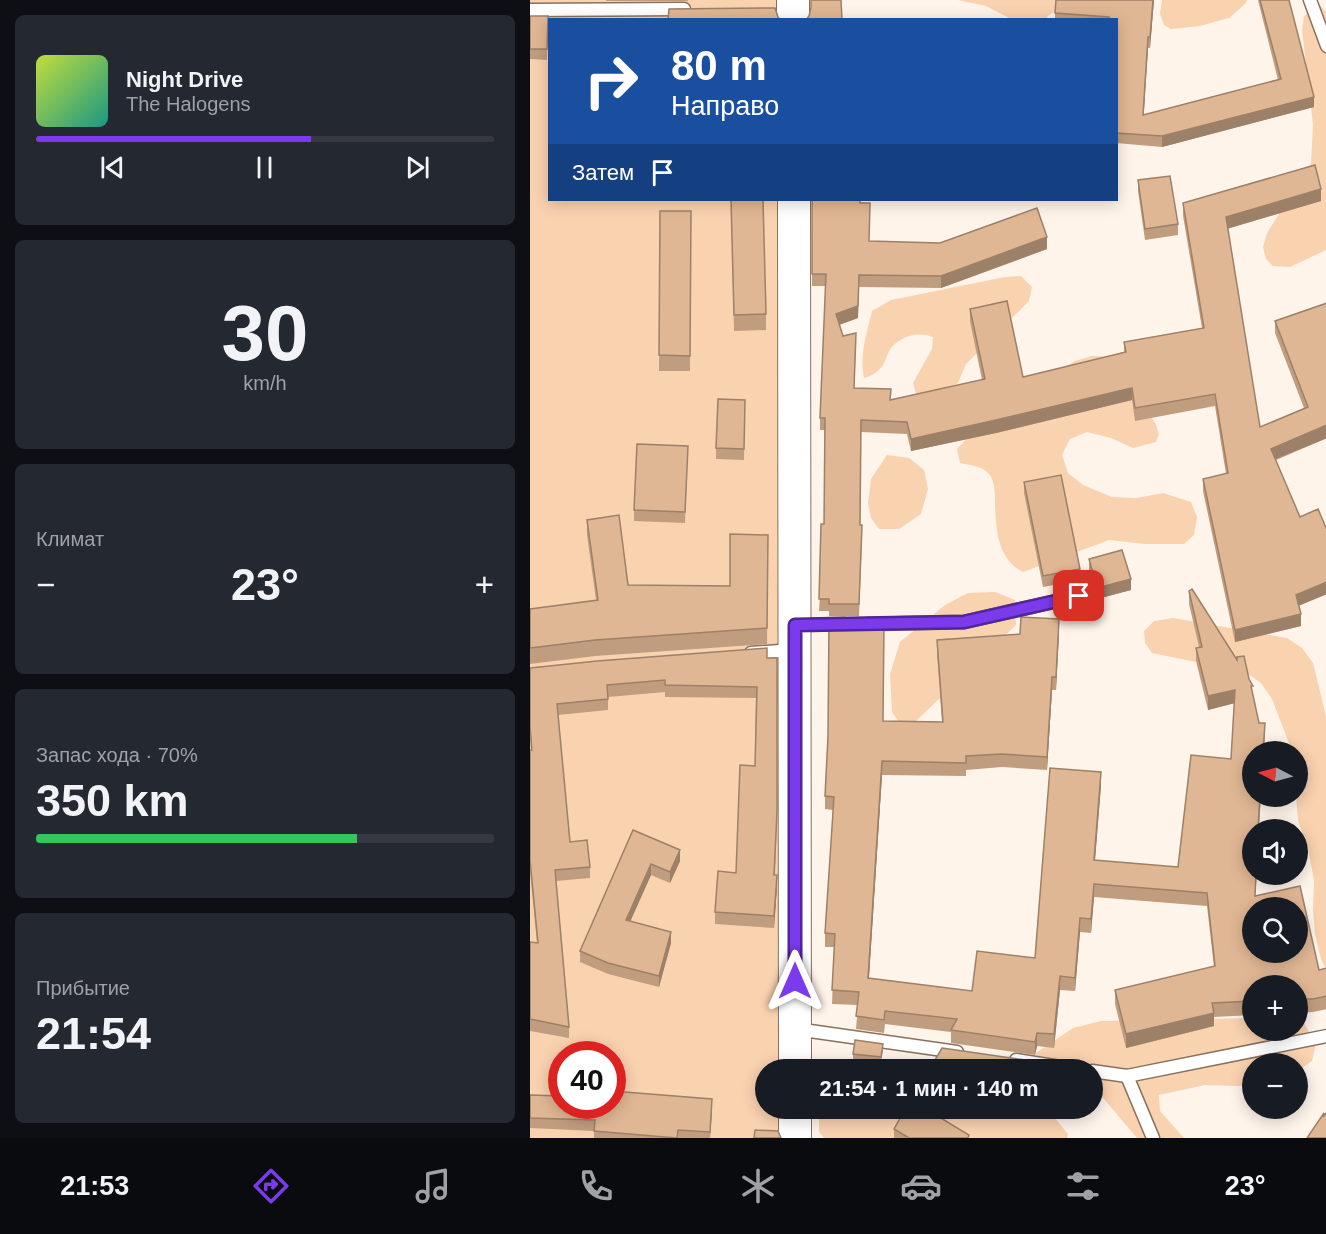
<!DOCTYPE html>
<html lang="ru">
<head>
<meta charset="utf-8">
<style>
  :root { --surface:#171b24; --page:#242831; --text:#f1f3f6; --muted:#9ea1a6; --line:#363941; --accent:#7c3aed }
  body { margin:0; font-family:Arial,sans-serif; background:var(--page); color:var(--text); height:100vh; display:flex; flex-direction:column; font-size:22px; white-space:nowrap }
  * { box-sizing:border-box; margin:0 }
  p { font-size:20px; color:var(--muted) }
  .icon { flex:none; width:33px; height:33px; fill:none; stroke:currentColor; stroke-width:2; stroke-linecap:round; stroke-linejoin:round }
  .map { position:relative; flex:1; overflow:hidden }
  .sheet { display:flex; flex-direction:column; gap:15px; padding:15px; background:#0d0f14; width:530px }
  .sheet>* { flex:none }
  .guide { position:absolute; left:18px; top:18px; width:570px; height:183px; border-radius:0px; box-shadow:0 3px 15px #0003; background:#1a4fa0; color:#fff; overflow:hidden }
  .needle { width:39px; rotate:276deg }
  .tools { position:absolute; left:712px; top:741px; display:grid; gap:12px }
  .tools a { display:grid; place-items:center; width:66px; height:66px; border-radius:50%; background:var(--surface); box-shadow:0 3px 15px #0003; font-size:30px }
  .speed { position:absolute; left:18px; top:1041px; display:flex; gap:12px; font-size:30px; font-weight:700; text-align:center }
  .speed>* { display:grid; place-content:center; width:78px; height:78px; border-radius:50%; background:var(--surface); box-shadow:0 3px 15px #0003; line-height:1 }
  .speed .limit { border:9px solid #d22; background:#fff; color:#111 }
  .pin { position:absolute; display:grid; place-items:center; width:51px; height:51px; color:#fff; margin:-26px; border-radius:12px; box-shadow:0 3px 9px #0006 }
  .me { position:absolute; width:66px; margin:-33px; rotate:0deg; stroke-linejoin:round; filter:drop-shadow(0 0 4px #0008) }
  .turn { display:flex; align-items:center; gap:21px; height:126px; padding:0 24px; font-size:27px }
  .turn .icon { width:78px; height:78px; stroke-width:2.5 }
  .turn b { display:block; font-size:42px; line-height:51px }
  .then { display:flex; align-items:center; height:57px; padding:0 24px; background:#0003; gap:12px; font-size:22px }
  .big { font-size:45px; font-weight:700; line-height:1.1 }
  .sheet .card { flex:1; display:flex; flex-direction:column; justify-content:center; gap:9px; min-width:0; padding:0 21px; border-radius:9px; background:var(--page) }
  .sheet .dial { align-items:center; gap:0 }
  .dial b { font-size:78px; line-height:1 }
  .song { display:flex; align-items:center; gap:18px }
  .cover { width:72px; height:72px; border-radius:9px; background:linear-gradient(135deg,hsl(70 70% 55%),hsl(170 70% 35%)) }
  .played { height:6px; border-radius:3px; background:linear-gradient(90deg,var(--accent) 60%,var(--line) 60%) }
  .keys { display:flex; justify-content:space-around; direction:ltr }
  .heat { display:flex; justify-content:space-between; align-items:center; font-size:33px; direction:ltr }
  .charge { height:9px; border-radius:4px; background:linear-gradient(90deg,#34c759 70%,var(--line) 0) }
  .trip { position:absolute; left:225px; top:1059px; width:348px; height:60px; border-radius:30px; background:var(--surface); box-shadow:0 3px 15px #0003; font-weight:700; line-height:60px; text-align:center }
  .tabs { display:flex; height:96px; justify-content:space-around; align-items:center; background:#090b0e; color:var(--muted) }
  .tabs .icon { width:42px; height:42px }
  .tabs .selected { color:var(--accent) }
  .tabs b { font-size:27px; color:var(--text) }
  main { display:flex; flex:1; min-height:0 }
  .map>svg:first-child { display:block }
  .green { fill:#f9d2b0; fill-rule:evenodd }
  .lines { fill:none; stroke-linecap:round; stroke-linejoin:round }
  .service-casing { stroke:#89715d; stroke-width:15 }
  .tertiary-casing { stroke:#89715d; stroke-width:34 }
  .service { stroke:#fff; stroke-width:12 }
  .tertiary { stroke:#fff; stroke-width:32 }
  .wall { fill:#c19d7f }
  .shaded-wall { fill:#9d8068 }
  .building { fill:#e0b794; stroke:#9d8068; stroke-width:1.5; fill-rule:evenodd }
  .route-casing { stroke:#51269a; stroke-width:15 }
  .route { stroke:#7c3aed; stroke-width:10 }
</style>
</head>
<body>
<main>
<section class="sheet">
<div class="card">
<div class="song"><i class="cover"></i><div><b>Night Drive</b><p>The Halogens</p></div></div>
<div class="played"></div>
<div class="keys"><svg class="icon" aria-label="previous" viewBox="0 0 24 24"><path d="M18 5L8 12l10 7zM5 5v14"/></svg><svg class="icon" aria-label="pause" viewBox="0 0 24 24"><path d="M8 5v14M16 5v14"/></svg><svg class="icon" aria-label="next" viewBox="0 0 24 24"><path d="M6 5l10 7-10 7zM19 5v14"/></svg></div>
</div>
<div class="card dial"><b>30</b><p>km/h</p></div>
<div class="card"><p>Климат</p>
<div class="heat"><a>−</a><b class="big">23°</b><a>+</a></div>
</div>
<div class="card"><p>Запас хода · 70%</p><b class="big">350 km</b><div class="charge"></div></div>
<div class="card"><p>Прибытие</p><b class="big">21:54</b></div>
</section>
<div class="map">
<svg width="797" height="1138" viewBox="0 0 797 1138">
  <rect width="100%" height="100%" fill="#fff4ea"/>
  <g class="green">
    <path d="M 0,0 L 263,0 L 263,19 L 20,20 L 20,200 L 264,200 L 265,1069 L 236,1070 L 236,1108 L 265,1109 L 265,1138 L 0,1138 ZM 32,1054 L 82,1054 L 82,1106 L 32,1106 Z"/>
    <polygon points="428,0 541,0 518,16 515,20 481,19 456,6"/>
    <polygon points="632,0 717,0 715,4 699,18 670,26 641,29 634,25 630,14"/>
    <polygon points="789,4 796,12 797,19 796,250 760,267 743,266 736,259 733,247 737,233 781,163 783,125 772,30 774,16"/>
    <path d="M 491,276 L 502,287 L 499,301 L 436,364 L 428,383 L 405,396 L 386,394 L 383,383 L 402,349 L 403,337 C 388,331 371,336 361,348 C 358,352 357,357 355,361 C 351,370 343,376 334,378 C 329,355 337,333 342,311 L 361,300 L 475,277 Z"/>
    <path d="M 562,356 L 585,357 L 626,425 L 629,434 L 626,442 L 603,448 L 581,438 L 557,432 L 540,439 L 532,455 L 538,473 L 553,485 L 582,497 L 606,498 L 633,493 L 661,502 L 667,517 L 664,535 L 654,544 L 615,544 L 579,540 L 493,572 C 467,559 466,529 465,503 C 465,494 465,483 460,475 C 453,466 440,465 430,463 L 427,449 L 450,425 L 535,367 L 545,361 Z"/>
    <polygon points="357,455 379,458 394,470 398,489 391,514 369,529 349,529 341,518 338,504 341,479"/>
    <polygon points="465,592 485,600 486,625 386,721 368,721 362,712 360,674 370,642 415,605 438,593"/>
    <polygon points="643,618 757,638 772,648 783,663 797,720 796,969 791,959 785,934 783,909 784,880 778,849 768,820 766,797 768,796 768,752 762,751 742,699 731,683 715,672 622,653 615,643 614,631 624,621"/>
    <polygon points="723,1018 723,1030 768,1030 768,1020 773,1021 786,1044 782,1061 768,1071 768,1064 723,1064 723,1084 708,1086 675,1085 629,1095 630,1111 654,1138 607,1138 574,1099 563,1095 562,1070 510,1069 506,1053 543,1028 571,1021"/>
    <polygon points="289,1109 495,1109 524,1117 538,1134 537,1138 294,1138 289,1132"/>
  </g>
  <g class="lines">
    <g class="service-casing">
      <g id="service">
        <polyline points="780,0 797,46"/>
        <polyline points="0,10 154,9"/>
        <polyline points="338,624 434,622 549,596"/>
        <polyline points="266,625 314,624"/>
        <polyline points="221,653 263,650"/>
        <polyline points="266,1029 427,1052"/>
        <polyline points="486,1060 549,1070"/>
        <polyline points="562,1071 597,1076 797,1036"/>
        <polyline points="597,1076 623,1138"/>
      </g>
    </g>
    <g class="tertiary-casing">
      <g id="tertiary">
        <polyline points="263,0 263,20"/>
        <polyline points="264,200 265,1070"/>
        <polyline points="265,1108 265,1138"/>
      </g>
    </g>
    <use href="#service" class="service"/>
    <use href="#tertiary" class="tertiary"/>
  </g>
  <g class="wall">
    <rect x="76" y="0" width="82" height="1"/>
    <polygon points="624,0 620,48 618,48 613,115 748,80 728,0 759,0 784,107 632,147 586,143 586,20 525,20 525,13"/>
    <polygon points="0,16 18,16 17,60 0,59"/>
    <polygon points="608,180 648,224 648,235 615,240 608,191"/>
    <polygon points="201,200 236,314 236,330 204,331"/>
    <polygon points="282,200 330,203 339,241 517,249 411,288 329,287 328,318 309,325 313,336 326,345 324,388 361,400 452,380 440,321 440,309 493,377 594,352 594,342 672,328 653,216 653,203 791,201 697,229 730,427 774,408 745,333 745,321 797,303 797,438 746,460 769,606 771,626 705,642 673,491 673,479 696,474 685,406 605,421 602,400 466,433 381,451 377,434 331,432 330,525 332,537 329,616 299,616 299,611 289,611 294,524 295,430 290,430 290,418 296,286 282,286"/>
    <polygon points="130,211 161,211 160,371 129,371"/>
    <polygon points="215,400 214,460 186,459 186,448"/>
    <polygon points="158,446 155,523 104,521 104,510"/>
    <polygon points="494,482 550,569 550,580 513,587 494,493"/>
    <polygon points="57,520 98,585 200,586 238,535 237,644 65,656 0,664 0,609 66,600 57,535"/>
    <polygon points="559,559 601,590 567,599 559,570"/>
    <polygon points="659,591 723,697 729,723 735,736 734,752 723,752 723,796 731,796 729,830 723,874 727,874 725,895 789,970 797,968 797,1009 783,1012 768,1013 768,986 723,986 723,1015 684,1017 684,1026 596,1048 585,1004 585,990 684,967 677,906 564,897 561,933 550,932 545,991 530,990 524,1048 507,1046 505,1055 421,1043 421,1032 355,1024 354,1033 326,1029 328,1005 302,1004 304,947 295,947 295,933 303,810 295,809 295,796 353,721 412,722 407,653 407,640 529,632 526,690 522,690 517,770 472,767 436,770 436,776 352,775 339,978 442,991 505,958 571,785 565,860 648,867 701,759 705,703 678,710 666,661 666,648 669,647 659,604"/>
    <polygon points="237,658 247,823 245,875 247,887 244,928 185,924 185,912 206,873 225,766 226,698 135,697 135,692 78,697 78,710 28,715 40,842 60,867 60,878 26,881 39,1027 39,1038 0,1031 0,942 7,943 0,872 0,750 1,750 0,739 0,668"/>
    <polygon points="103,830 150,861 140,883 121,875 100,921 141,943 129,987 78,974 50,962 50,951"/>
    <polygon points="353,1050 351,1063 323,1060 323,1054"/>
    <polygon points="0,1095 182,1109 180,1138 64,1138 64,1131 0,1128"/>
    <polygon points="376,1108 421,1108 414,1120 439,1138 364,1138 364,1129"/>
  </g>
  <g class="shaded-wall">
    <polygon points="623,0 624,0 620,48 620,37"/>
    <polygon points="618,37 618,48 613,126 613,115"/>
    <polygon points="784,97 784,107 632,147 632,136"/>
    <polygon points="791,189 791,201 696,229 696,217"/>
    <polygon points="517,237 517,249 411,288 411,276"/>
    <polygon points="329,275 328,318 306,326 306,314"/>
    <polygon points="602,388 602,400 466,433 381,451 381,439"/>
    <polygon points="797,425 797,438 741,461 741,449"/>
    <polygon points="601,579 601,590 567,599 567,588"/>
    <polygon points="797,582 797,594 766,607 766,595"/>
    <polygon points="771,614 771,626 705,642 705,630"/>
    <polygon points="529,619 529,632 526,690 526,677"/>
    <polygon points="522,677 522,690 517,770 517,757"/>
    <polygon points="705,690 705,703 678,710 678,696"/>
    <polygon points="352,761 352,775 338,992 338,978"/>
    <polygon points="571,772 571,785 564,873 564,860"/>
    <polygon points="150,850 150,861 140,883 140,872"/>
    <polygon points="121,864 121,875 96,931 96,920"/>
    <polygon points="247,875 247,887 244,928 244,916"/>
    <polygon points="564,884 564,897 561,933 561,919"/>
    <polygon points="550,918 550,932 545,991 545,978"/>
    <polygon points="141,932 141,943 129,987 129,976"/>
    <polygon points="530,976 530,990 524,1048 524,1034"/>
    <polygon points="684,1013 684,1026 596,1048 596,1034"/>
    <polygon points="507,1033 507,1046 505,1055 505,1042"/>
    <polygon points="182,1099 182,1109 180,1138 180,1132"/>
    <polygon points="414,1108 421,1108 409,1128 409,1117"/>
  </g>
  <g class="building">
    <polygon points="281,0 311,0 312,20 276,20 279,16 281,8"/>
    <polygon points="526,0 623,0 620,37 618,37 613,115 751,79 730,0 759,0 784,97 632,136 586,133 586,20 579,20 579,17 525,13"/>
    <polygon points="245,8 248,17 250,20 138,20 139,9"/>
    <polygon points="0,16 18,16 17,49 0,49"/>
    <polygon points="785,165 791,189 696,217 730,427 778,407 745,321 797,303 797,425 741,449 770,517 788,509 797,530 797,582 766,595 771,614 705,630 673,479 698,473 685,394 605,408 602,388 466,420 381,439 377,422 331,420 330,525 332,525 329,604 299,604 299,599 289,599 291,524 294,524 295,418 290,418 296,274 282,274 282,200 330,200 330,203 340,203 339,241 410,243 507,208 517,237 411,276 329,275 328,306 306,314 313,336 326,333 324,388 361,389 360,400 455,379 440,309 477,301 493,377 596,352 594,342 674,328 653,203"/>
    <polygon points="640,176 648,224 615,229 608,180"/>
    <polygon points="201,200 233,200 236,314 204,315"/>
    <polygon points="130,211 161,211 160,356 129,355"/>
    <polygon points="188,399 215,400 214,449 186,448"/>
    <polygon points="107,444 158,446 155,512 104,510"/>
    <polygon points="531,475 550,569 513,576 494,482"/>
    <polygon points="89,515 98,585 200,586 200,534 238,535 237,628 65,640 0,648 0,609 68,600 57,520"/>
    <polygon points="592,550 601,579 567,588 559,559"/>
    <path d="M 662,589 L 707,660 L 707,657 L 714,656 L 719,679 L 723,686 L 721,686 L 729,723 L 735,723 L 733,752 L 723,752 L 723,796 L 730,796 L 728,830 L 723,830 L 723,874 L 726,874 L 725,896 L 770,886 L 789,970 L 797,968 L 797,996 L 783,999 L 768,999 L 768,986 L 723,986 L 723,1001 L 682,1003 L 684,1013 L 596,1034 L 585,990 L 685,966 L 677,893 L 564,884 L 561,919 L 550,918 L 545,978 L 530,976 L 524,1034 L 507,1033 L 505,1042 L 421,1030 L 427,1019 L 355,1011 L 354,1020 L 326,1016 L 329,992 L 302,990 L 305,934 L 295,933 L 304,797 L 295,796 L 298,736 L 299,619 L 329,619 L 329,620 L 354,621 L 353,721 L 413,722 L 407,640 L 490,634 L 491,617 L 529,619 L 526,677 L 522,677 L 517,757 L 472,754 L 436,756 L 436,763 L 352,761 L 338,978 L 442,991 L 447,951 L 505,958 L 520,768 L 571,772 L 564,860 L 648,867 L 661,755 L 701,759 L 705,690 L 678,696 L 666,648 L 672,647 L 659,591 ZM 723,908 L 768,908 L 768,952 L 723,952 Z"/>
    <polygon points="237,648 237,658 247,658 247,811 244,875 247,875 244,916 185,912 188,871 206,873 210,765 225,766 227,687 135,685 135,680 77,685 78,699 27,704 40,842 57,840 60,867 25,870 39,1027 0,1019 0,942 8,943 0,860 0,750 2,750 0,727 0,668 67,661"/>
    <polygon points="103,830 150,850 140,872 121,864 96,920 141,932 129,976 78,963 50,951"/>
    <polygon points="325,1040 353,1044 351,1057 323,1054"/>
    <polygon points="412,1048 502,1061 501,1070 399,1070"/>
    <polygon points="82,1091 182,1099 180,1132 148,1130 147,1138 64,1131 65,1120 0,1118 0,1095 32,1096 32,1106 82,1106"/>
    <polygon points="376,1108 414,1108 409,1117 439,1135 438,1138 379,1138 364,1129"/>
    <polygon points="797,1112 797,1138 777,1138 794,1113 793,1117"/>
    <polygon points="225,1130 248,1131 251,1138 224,1138"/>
  </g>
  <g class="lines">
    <g class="route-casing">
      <polyline id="route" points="265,981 265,625 434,622 549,596"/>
    </g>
    <use href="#route" class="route"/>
  </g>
</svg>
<div class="tools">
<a><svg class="needle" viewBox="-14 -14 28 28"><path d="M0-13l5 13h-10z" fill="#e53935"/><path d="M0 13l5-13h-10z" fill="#9ea1a6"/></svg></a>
<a><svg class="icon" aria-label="sound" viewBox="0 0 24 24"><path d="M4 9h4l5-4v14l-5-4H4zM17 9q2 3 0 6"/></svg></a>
<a><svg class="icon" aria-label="search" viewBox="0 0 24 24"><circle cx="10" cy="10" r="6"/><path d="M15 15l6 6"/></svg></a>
<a>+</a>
<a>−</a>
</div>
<div class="speed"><div class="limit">40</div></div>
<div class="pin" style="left:549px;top:596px;background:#d93025"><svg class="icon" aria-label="arrive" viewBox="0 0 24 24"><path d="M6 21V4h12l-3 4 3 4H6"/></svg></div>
<svg class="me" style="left:265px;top:981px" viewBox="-20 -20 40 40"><path d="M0-17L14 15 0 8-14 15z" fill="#7c3aed" stroke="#fff" stroke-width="4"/></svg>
<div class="trip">21:54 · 1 мин · 140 m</div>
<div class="guide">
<div class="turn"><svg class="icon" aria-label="right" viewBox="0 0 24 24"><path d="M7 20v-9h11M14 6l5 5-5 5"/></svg><div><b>80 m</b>Направо</div></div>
<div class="then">Затем<svg class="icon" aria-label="arrive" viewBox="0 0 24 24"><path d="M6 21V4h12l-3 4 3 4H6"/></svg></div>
</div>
</div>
</main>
<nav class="tabs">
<b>21:53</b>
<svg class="icon selected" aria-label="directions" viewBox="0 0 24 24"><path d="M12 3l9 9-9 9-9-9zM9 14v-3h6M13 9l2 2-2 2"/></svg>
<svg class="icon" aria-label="music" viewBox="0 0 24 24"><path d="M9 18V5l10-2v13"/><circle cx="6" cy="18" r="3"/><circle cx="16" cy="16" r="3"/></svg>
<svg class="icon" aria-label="phone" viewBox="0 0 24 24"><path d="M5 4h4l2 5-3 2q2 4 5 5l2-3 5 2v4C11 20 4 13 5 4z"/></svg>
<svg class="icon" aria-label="climate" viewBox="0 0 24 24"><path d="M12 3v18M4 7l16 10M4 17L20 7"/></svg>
<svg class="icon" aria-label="car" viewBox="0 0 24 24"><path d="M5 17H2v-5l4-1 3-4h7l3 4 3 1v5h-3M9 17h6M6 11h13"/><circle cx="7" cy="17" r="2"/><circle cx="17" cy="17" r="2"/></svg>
<svg class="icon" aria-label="filters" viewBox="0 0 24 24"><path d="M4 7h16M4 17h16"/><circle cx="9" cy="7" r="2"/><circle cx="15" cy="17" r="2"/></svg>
<b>23°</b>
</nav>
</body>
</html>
